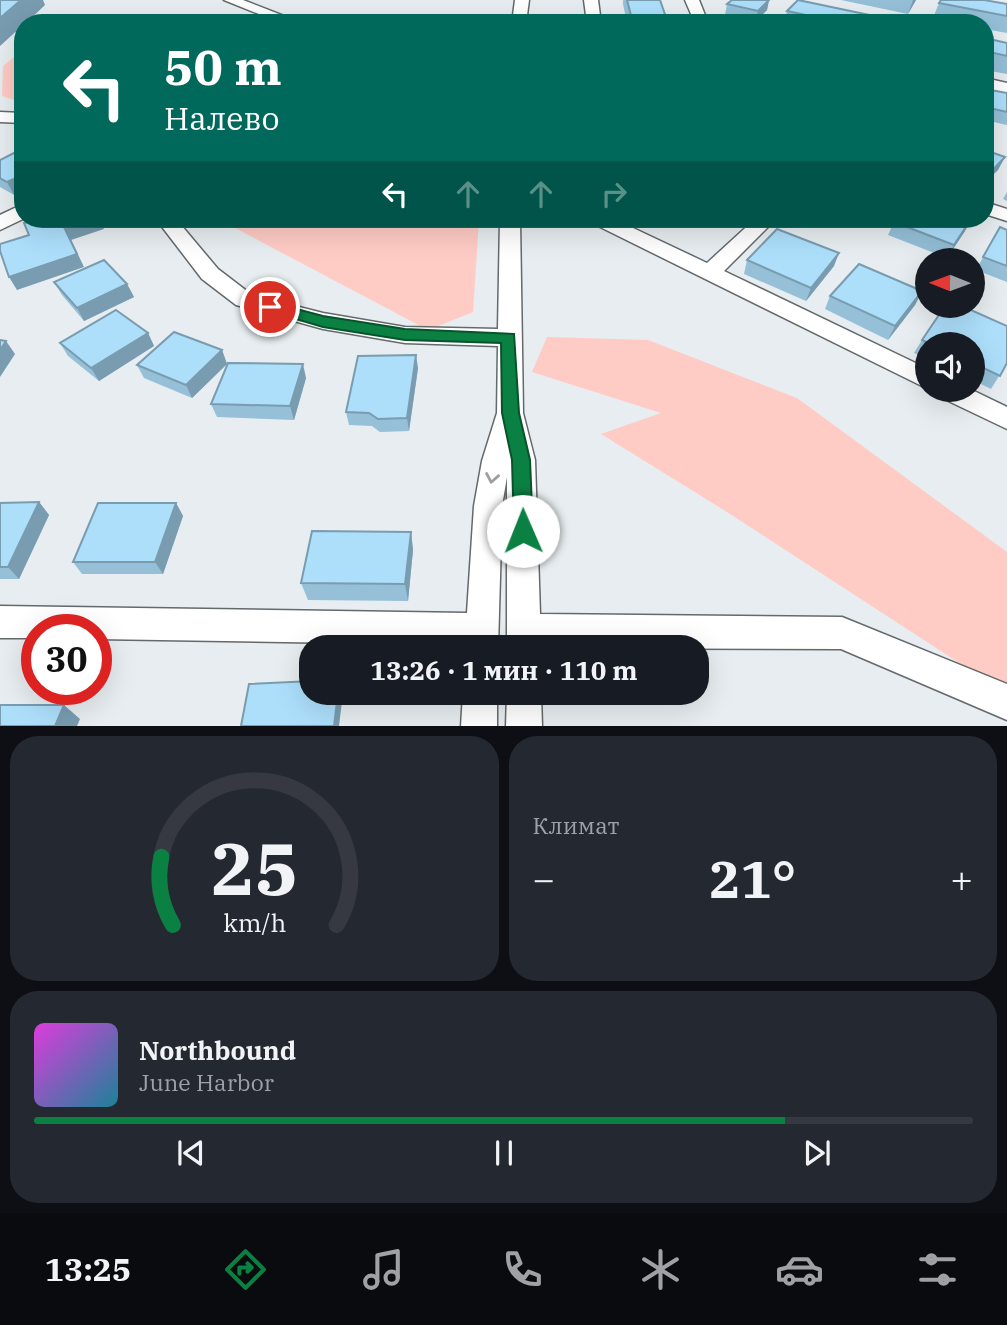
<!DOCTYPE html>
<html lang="ru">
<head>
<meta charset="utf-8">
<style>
  :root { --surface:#171b24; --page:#242831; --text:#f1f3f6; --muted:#9ea1a6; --line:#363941; --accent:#0b8043 }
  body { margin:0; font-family:"IBM Plex Serif",serif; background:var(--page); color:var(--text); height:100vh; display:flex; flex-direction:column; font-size:26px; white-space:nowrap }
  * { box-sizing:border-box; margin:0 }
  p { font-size:23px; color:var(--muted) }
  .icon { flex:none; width:38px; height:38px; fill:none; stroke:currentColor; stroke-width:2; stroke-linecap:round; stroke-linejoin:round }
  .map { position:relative; height:726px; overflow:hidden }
  .panel { display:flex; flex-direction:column; gap:10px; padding:10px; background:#0d0f14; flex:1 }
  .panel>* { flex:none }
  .top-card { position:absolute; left:14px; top:14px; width:980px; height:214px; border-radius:28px; box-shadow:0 7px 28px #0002; background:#00695c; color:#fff; overflow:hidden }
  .needle { width:46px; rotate:271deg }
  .controls { position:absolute; left:915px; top:248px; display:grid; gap:14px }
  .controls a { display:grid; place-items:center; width:70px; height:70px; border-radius:50%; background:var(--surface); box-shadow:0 7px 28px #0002; font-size:35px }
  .speed { position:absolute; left:21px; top:614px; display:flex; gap:14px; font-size:35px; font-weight:700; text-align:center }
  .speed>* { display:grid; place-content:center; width:91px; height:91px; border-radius:50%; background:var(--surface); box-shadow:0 7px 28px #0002; line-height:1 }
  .speed .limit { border:10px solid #d22; background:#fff; color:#111 }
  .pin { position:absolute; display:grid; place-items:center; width:60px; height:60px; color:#fff; margin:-30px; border:4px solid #fff; border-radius:50%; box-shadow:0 2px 7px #0007 }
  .me { position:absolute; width:77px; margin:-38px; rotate:359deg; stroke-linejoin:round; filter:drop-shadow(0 0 5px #0008) }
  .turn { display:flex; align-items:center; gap:24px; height:147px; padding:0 35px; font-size:32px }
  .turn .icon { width:91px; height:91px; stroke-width:2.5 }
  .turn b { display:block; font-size:49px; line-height:60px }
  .lanes { display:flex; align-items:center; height:66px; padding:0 35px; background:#0003; justify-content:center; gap:35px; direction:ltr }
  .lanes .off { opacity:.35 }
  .big { font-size:52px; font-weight:800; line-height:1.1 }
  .panel .widget { flex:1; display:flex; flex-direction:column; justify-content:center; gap:10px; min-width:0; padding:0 24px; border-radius:28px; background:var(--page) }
  .panel .dial { align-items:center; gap:0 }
  .dial svg { height:182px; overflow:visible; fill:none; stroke:var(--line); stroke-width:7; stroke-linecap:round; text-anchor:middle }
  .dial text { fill:var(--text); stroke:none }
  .song { display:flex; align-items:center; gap:21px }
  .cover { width:84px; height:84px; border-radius:10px; background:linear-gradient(135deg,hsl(300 70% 55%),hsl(190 70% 35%)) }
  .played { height:7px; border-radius:4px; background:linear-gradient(90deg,var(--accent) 80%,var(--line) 80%) }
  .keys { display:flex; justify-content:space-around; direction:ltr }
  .heat { display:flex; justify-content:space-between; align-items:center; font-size:38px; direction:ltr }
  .panel .tiles { flex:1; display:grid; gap:10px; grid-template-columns:1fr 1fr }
  .widget:last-child { grid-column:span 2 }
  .trip { position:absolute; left:299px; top:635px; width:410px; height:70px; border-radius:28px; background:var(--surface); box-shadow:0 7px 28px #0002; font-weight:800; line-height:70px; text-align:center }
  .tab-bar { display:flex; height:112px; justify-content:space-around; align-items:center; background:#090b0e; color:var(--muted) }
  .tab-bar .icon { width:49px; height:49px }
  .tab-bar .current { color:var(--accent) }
  .tab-bar b { font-size:32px; color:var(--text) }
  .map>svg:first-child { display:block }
  .green { fill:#ffcbc5 }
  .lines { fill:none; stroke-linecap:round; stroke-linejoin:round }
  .street-casing { stroke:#64696c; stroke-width:3 }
  .street { fill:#fff; fill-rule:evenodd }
  .wall { fill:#95c0d8 }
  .shaded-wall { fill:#799cb0 }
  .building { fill:#addffb; stroke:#799cb0; stroke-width:2 }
  .oneway { stroke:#9e9f9f }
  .route { fill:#0b8043; stroke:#07532c; stroke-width:2 }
</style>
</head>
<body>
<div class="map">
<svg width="1007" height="727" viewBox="0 0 1007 727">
  <rect width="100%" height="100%" fill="#e7edf0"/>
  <g class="green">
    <polygon points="23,50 23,103 2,96 3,66"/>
    <polygon points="218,219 479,219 473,312 428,330"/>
    <polygon points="547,337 648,340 797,398 1007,552 1007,694 727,512 601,434 661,413 532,372"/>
  </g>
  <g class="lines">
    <g class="street-casing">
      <g id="street">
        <polygon points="224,0 243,0 302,23 281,23"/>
        <polygon points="515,0 529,0 526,23 512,23"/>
        <polygon points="584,0 598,0 601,23 587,23"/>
        <polygon points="685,0 699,0 705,15 722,23 694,21"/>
        <polygon points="985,78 1007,83 1007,93 985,88"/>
        <polygon points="0,112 23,113 23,123 0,122"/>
        <polygon points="985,202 1007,209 1007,221 985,214"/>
        <polygon points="23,204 23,219 0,230 0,215"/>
        <polygon points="156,219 176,219 218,269 252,295 323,313 405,327 498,329 500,219 520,219 523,413 535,460 540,614 842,617 1007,684 1007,720 841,649 507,648 507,477 502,506 498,648 464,648 465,645 96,639 96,630 37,630 37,638 0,638 0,606 467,613 474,506 482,461 497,413 498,346 405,343 323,329 236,305 202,279"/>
        <polygon points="589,219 614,219 707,263 755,219 776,219 724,271 928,369 928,389 592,223"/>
        <polygon points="936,390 972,390 1007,407 1007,429 940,397"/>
        <polygon points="463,693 497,693 497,727 461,727"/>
        <polygon points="507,693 541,693 542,727 506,727"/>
      </g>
    </g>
    <use href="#street" class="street"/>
  </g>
  <g class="wall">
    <polygon points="623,0 660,0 668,23 627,23 623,4"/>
    <polygon points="769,0 767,10 755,22 725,15 727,4"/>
    <polygon points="841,0 916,0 908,14"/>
    <polygon points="939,3 1007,4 1007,33 985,29 985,23 956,23 933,18"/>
    <polygon points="787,11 897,23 784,23"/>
    <polygon points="985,38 1007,43 1007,74 985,70"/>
    <polygon points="985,89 1007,93 1007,125 985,120"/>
    <polygon points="23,156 23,191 14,195 0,187 0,160"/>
    <polygon points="1007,192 1007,201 1003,199"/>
    <polygon points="855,219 871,219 866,223"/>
    <polygon points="894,222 965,231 947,258 888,235"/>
    <polygon points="1000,227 1007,230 1007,282 976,270"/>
    <polygon points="747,260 834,266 806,301 744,274"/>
    <polygon points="54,282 127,284 134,297 84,321 62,295"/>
    <polygon points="922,291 915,305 888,340 825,309 830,296"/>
    <polygon points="945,306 962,306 1007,326 1007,363 991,389 973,380 973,345 928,345 928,359 914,353 922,340"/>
    <polygon points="148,333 154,346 99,381 68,356 60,343"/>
    <polygon points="222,350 227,364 192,398 144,378 137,365"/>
    <polygon points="418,368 409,431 380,432 372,426 349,425 346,412"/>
    <polygon points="306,378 294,420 217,417 211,404"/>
    <polygon points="39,502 49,515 19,579 0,579 0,503"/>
    <polygon points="176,503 183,516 163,574 82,574 73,562"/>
    <polygon points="411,532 413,550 408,601 308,600 301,583"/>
  </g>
  <g class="shaded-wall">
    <polygon points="21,0 43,0 45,5 26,23 23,23 23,25 0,46 0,18"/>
    <polygon points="769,0 767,10 755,22 758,11"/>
    <polygon points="913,0 916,0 908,14"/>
    <polygon points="1005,157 998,170 985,183 985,178"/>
    <polygon points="23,175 23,191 14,195 7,182"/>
    <polygon points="89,219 99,219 104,229 71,240 84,267 17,290 9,277 64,227"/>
    <polygon points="971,219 965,231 947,258 954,245"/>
    <polygon points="839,253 834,266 806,301 811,288"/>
    <polygon points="127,284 134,297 84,321 77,308"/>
    <polygon points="922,291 915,305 888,340 895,326"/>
    <polygon points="148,333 154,346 99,381 91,368"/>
    <polygon points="6,341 15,354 0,377 0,350"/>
    <polygon points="222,350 227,364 192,398 186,385"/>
    <polygon points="416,355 418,368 409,431 407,418"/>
    <polygon points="303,364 306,378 294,420 290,406"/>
    <polygon points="39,502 49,515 19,579 8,567"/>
    <polygon points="176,503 183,516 163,574 155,562"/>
    <polygon points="411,532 413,550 408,601 405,584"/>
    <polygon points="338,693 343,693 339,726 334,726"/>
    <polygon points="64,705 80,719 77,726 55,726"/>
  </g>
  <g class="building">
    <polygon points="0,0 21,0 0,18"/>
    <polygon points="627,0 660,0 668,23 633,23"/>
    <polygon points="732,0 769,0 758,11 727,4"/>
    <polygon points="798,0 898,21 897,23 843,23 787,11"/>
    <polygon points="941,0 984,0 1007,4 1007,16 939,3"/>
    <polygon points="397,20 429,20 428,23 396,23"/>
    <polygon points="985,38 1007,43 1007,56 985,51"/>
    <polygon points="985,89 1007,93 1007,112 985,107"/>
    <polygon points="985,150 1005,157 986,177 985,177"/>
    <polygon points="16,152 23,156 23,175 7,182 0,178 0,160"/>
    <polygon points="38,219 89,219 64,227 77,254 9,277 0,251 0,244 29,235 24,223"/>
    <polygon points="897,219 971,219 954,245 894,222"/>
    <polygon points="1000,227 1007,230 1007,266 983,257"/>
    <polygon points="777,229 839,253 811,288 747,260"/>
    <polygon points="104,260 127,284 77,308 54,282"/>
    <polygon points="859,264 922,291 895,326 830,296"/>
    <polygon points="945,306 962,306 1007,326 1007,363 1000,376 973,363 973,345 933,345 922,340"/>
    <polygon points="116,310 148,333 91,368 60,343"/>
    <polygon points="174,332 222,350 186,385 137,365"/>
    <polygon points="0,340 6,341 0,350"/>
    <polygon points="416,355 407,418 378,419 369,413 346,412 358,356"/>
    <polygon points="228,363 303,364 290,406 211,404"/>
    <polygon points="39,502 8,567 0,567 0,503"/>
    <polygon points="98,503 176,503 155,562 73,562"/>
    <polygon points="312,531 411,532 405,584 301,583"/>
    <polygon points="312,681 312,693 338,693 334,726 241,726 249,684"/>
    <polygon points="0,705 64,705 55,726 0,726"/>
  </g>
  <defs><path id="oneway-chevron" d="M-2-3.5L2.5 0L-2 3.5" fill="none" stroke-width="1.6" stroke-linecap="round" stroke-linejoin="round" transform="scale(1.75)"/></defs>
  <use class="oneway" href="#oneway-chevron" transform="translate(492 478) rotate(100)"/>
  <polygon class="route" points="270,302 323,316 405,329 514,334 519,413 530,460 533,531 530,537 523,539 517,537 514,531 512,460 502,413 501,343 405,340 323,327 265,310 263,307 265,303"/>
</svg>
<div class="controls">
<a><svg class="needle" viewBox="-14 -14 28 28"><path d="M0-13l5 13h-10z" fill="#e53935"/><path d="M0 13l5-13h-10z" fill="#9ea1a6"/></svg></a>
<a><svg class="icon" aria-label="sound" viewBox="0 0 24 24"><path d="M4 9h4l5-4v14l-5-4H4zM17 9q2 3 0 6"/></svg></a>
</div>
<div class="speed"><div class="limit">30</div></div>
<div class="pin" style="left:270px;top:307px;background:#d93025"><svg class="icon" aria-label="arrive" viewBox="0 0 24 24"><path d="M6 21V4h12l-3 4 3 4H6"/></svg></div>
<svg class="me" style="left:523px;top:531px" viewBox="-20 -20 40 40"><circle r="19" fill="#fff"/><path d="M0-13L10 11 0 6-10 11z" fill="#0b8043"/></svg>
<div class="trip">13:26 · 1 мин · 110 m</div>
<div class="top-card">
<div class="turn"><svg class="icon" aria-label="left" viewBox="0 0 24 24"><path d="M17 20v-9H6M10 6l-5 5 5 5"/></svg><div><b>50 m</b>Налево</div></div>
<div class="lanes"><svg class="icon" aria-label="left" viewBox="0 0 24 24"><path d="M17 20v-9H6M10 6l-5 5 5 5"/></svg><svg class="icon off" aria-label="ahead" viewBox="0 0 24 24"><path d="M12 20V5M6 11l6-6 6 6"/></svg><svg class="icon off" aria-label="ahead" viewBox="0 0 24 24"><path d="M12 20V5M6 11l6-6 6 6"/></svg><svg class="icon off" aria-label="right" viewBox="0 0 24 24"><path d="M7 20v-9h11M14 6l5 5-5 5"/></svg></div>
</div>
</div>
<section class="panel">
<div class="tiles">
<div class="widget dial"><svg viewBox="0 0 100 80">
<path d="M14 69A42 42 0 1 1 86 69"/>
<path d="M14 69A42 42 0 0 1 9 39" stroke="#0b8043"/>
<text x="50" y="56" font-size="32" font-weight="700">25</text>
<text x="50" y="72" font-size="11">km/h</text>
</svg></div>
<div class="widget"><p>Климат</p>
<div class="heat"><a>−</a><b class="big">21°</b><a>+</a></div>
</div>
<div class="widget">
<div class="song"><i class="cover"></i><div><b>Northbound</b><p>June Harbor</p></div></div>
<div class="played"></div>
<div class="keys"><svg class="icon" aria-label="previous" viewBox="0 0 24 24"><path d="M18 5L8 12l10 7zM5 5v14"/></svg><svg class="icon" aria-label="pause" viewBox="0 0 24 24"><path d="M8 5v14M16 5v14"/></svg><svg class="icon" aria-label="next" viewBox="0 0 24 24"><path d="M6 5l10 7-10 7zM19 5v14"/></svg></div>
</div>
</div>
</section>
<nav class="tab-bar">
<b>13:25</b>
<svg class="icon current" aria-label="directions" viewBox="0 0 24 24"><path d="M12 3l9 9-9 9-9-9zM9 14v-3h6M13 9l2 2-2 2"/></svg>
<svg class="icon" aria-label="music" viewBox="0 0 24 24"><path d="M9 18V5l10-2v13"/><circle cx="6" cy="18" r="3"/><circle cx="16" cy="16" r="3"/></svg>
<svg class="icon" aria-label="phone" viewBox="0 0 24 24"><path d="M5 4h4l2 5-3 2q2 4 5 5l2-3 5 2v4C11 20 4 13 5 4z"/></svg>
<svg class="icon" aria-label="climate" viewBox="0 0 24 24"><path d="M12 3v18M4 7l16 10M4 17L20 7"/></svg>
<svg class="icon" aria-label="car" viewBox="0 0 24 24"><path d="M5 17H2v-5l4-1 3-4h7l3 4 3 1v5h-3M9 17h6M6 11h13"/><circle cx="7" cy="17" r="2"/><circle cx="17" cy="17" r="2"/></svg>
<svg class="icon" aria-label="filters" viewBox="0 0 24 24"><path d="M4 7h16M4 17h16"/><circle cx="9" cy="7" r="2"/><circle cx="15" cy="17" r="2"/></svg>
</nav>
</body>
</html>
